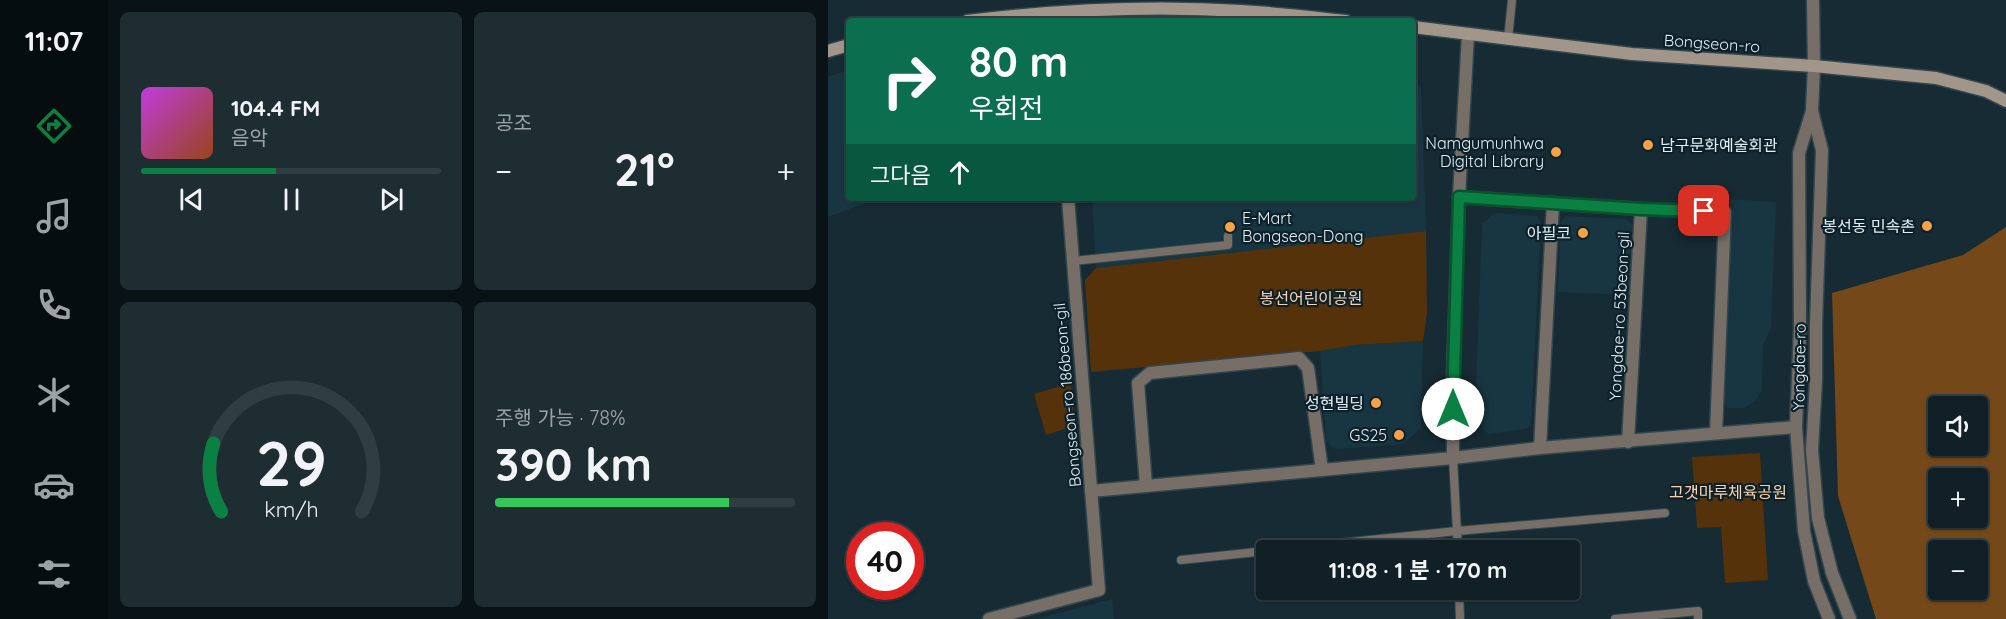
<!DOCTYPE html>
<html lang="ko">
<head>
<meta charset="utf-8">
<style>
  :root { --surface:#102026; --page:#1e2d32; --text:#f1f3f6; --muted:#9ca3a7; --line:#303e43; --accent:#0b8043 }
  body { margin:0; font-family:Quicksand,"Noto Sans KR",sans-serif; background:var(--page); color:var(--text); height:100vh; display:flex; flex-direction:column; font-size:22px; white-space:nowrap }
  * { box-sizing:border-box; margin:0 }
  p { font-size:20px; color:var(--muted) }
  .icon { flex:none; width:33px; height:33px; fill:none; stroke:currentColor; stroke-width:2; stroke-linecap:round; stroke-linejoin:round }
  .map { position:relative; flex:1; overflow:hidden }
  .details { display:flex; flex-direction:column; gap:12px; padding:12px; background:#091215; width:720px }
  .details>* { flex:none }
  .banner { position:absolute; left:18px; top:18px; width:570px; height:183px; border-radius:6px; box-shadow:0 2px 4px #0004,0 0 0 2px var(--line); background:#0b6e4f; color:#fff; overflow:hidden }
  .fabs { position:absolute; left:1100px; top:396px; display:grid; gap:12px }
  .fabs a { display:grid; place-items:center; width:60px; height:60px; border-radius:6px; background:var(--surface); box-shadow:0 2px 4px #0004,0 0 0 2px var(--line); font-size:30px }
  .speed { position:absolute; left:18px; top:522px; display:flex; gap:12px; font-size:30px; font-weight:700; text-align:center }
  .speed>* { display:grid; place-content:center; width:78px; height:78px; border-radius:50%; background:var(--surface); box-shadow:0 2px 4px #0004,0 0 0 2px var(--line); line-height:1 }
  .speed .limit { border:9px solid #d22; background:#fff; color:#111 }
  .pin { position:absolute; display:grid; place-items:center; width:51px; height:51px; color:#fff; margin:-26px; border-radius:12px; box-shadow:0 3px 9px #0006 }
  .me { position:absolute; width:66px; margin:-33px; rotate:0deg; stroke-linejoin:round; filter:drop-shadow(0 0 4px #0008) }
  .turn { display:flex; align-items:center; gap:21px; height:126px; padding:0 24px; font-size:27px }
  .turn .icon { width:78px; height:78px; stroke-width:2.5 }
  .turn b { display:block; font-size:42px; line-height:51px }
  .then { display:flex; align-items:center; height:57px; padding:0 24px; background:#0003; gap:12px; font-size:22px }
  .big { font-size:45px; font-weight:700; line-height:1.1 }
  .details .tile { flex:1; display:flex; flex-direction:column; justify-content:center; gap:9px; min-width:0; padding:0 21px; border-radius:9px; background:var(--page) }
  .details .dial { align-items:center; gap:0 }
  .dial svg { height:156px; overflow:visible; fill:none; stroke:var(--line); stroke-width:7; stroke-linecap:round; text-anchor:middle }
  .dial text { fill:var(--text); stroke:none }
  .song { display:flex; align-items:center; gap:18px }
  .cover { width:72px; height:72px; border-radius:9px; background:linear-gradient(135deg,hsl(290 70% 55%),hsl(20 70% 35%)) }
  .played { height:6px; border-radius:3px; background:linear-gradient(90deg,var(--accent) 45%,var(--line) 45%) }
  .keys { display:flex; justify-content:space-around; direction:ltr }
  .heat { display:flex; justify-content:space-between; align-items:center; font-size:33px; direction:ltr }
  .charge { height:9px; border-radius:4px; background:linear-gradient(90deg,#34c759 78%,var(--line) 0) }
  .details .tiles { flex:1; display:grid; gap:12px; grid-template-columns:repeat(2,1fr) }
  .trip { position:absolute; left:428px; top:540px; width:324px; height:60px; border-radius:6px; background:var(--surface); box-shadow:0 2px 4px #0004,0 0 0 2px var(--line); font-weight:700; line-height:60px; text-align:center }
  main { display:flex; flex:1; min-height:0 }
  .tabs { display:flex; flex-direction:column; width:108px; justify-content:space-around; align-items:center; background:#060d0f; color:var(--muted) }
  .tabs .icon { width:42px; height:42px }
  .tabs .selected { color:var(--accent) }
  .tabs b { font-size:27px; color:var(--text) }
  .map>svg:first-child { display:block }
  .built { fill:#183642 }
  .green { fill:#55320a }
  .forest { fill:#744818; fill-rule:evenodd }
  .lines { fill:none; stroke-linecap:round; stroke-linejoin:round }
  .service-casing { stroke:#33464e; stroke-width:10 }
  .minor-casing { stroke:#33464e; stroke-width:15 }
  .tertiary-casing { stroke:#33464e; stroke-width:15 }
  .secondary-casing { stroke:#33464e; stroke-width:15 }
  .service { stroke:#766e67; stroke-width:8 }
  .minor { stroke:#766e67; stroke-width:12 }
  .tertiary { stroke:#766e67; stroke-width:12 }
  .secondary { stroke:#a2968b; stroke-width:12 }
  .route-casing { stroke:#07532c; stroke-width:15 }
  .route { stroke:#0b8043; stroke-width:10 }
  .poi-dot { fill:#f7a149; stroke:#0c2129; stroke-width:2 }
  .labels { text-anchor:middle; stroke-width:4.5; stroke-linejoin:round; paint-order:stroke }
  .street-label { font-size:16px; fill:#e2eef4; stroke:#0c2129 }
  .poi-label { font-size:16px; fill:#e2eef4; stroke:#0c2129; text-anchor:end }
  .park-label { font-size:16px; fill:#fbd0aa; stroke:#0c2129 }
</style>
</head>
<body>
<main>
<nav class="tabs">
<b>11:07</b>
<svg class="icon selected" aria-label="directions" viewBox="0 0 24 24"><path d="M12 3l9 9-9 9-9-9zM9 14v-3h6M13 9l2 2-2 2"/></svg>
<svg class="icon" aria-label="music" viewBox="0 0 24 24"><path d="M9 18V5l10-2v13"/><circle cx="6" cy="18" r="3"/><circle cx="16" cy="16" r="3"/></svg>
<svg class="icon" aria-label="phone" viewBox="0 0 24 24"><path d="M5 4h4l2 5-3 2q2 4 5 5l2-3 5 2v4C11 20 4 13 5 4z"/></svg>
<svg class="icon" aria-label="climate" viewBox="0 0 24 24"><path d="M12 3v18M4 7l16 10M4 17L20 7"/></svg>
<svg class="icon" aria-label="car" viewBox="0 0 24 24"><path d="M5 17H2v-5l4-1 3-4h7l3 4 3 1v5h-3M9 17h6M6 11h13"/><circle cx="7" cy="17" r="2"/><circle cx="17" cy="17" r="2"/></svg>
<svg class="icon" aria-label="filters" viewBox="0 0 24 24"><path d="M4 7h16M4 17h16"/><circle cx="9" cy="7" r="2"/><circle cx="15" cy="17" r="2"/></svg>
</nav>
<section class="details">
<div class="tiles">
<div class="tile">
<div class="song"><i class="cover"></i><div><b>104.4 FM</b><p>음악</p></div></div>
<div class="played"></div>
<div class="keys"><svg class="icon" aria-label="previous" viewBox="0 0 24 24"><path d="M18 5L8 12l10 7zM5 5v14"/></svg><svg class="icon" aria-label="pause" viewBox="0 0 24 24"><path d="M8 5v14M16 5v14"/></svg><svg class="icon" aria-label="next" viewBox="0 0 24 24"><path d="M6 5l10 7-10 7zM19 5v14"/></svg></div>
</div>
<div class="tile"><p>공조</p>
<div class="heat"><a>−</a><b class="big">21°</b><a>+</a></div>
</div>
<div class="tile dial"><svg viewBox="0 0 100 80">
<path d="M14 69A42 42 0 1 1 86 69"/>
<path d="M14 69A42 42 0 0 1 10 34" stroke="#0b8043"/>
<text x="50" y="56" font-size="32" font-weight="700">29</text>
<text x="50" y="72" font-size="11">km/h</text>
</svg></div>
<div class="tile"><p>주행 가능 · 78%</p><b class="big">390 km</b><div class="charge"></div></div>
</div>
</section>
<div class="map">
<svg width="1178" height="619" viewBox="0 0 1178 619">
  <rect width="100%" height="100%" fill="#162b33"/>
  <g class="built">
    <polygon points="21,70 21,198 50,198 0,217 0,77"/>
    <polygon points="585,78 593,89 598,231 268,268 264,198 585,198"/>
    <polygon points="902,199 948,202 943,329 935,344 934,390 928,400 917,408 900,408 894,398"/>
    <polygon points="666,213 709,216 713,223 703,425 698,429 660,434 647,418 654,224"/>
    <polygon points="738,216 798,219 804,225 801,295 730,292 733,222"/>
    <polygon points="595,341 593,427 576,444 507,449 498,441 492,351 527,345"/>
    <polygon points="284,599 286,619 209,619"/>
  </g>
  <g class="green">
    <polygon points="598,231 599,313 595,341 527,345 492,351 263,372 257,280 268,268"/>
    <polygon points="243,383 246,426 218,435 206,394"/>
    <polygon points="932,453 940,580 897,583 893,527 869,528 864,457"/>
  </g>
  <path class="forest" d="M 1178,227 L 1178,619 L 1048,619 L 1010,496 L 1004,293 L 1135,255 ZM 1110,406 L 1149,406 L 1149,446 L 1110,446 ZM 1110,478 L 1149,478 L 1149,518 L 1110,518 ZM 1110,550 L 1149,550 L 1149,590 L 1110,590 Z"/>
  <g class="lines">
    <g class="service-casing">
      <g id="service">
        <polyline points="680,39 684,0"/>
        <polyline points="245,261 400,245 400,236"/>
        <polyline points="625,458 630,550"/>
        <polyline points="445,550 629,531 837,513"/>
        <polyline points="353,560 438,551"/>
        <polyline points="631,590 632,619"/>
        <polyline points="787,619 870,611 870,619"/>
      </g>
    </g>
    <g class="minor-casing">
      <g id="minor">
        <polyline points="631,197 813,209 897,212 888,433"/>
        <polyline points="800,442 813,209"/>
        <polyline points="712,448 725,203"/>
        <polyline points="318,486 310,383 322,373 471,358 480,368 494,470"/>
        <polyline points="263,491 625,458 712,448 968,427"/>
        <polyline points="161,619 271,590 240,198"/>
      </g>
    </g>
    <g class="tertiary-casing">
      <g id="tertiary">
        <polyline points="985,0 986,66 984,111 971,153 972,328 968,427 976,531 986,581 1001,619"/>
        <polyline points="984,111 994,150 988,324 988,381 984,450 990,518 1004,573 1022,619"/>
        <polyline points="625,458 625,372 631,197 640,34"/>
      </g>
    </g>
    <g class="secondary-casing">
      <g id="secondary">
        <path d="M 139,21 C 229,10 321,5 413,11 C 448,13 483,17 518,21"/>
        <polyline points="585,27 804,54 986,66 1108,78 1158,91 1178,101"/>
        <polyline points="0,51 21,45"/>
      </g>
    </g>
    <use href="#service" class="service"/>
    <use href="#minor" class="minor"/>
    <use href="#tertiary" class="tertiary"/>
    <use href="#secondary" class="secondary"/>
  </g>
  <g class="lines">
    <g class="route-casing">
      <polyline id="route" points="625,409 631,197 813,209 876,211"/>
    </g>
    <use href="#route" class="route"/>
  </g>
  <g class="poi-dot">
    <circle cx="820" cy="145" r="6"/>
    <circle cx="728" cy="152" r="6"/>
    <circle cx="1099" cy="226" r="6"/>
    <circle cx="402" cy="227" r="6"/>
    <circle cx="755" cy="233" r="6"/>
    <circle cx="548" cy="403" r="6"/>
    <circle cx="571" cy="435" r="6"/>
  </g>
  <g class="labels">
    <g class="street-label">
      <text transform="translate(884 43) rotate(4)" y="6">Bongseon-ro</text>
      <text transform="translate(791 316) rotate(-87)" y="6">Yongdae-ro 53beon-gil</text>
      <text transform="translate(971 367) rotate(-89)" y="6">Yongdae-ro</text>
      <text transform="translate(239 395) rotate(-95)" y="6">Bongseon-ro 186beon-gil</text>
    </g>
    <g class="poi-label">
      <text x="716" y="149">Namgumunhwa<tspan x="716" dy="18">Digital Library</tspan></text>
      <text x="832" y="151" text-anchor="start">남구문화예술회관</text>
      <text x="414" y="224" text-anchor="start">E-Mart<tspan x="414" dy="18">Bongseon-Dong</tspan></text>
      <text x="1087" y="232">봉선동 민속촌</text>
      <text x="743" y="239">아필코</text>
      <text x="536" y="409">성현빌딩</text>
      <text x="559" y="441">GS25</text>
    </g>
    <g class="park-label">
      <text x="483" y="304">봉선어린이공원</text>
      <text x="900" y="498">고갯마루체육공원</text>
    </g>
  </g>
</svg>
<div class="fabs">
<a><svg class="icon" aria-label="sound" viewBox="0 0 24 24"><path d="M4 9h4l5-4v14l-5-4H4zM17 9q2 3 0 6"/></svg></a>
<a>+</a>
<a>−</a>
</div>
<div class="speed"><div class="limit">40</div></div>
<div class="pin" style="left:876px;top:211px;background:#d93025"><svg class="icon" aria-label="arrive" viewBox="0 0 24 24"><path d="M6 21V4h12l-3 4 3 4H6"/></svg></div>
<svg class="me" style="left:625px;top:409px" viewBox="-20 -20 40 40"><circle r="19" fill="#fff"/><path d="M0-13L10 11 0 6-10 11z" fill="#0b8043"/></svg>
<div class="trip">11:08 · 1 분 · 170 m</div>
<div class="banner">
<div class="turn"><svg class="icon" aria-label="right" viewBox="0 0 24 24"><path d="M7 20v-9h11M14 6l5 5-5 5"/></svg><div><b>80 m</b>우회전</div></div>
<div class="then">그다음<svg class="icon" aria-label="ahead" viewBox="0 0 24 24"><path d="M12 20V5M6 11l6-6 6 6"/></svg></div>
</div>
</div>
</main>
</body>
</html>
